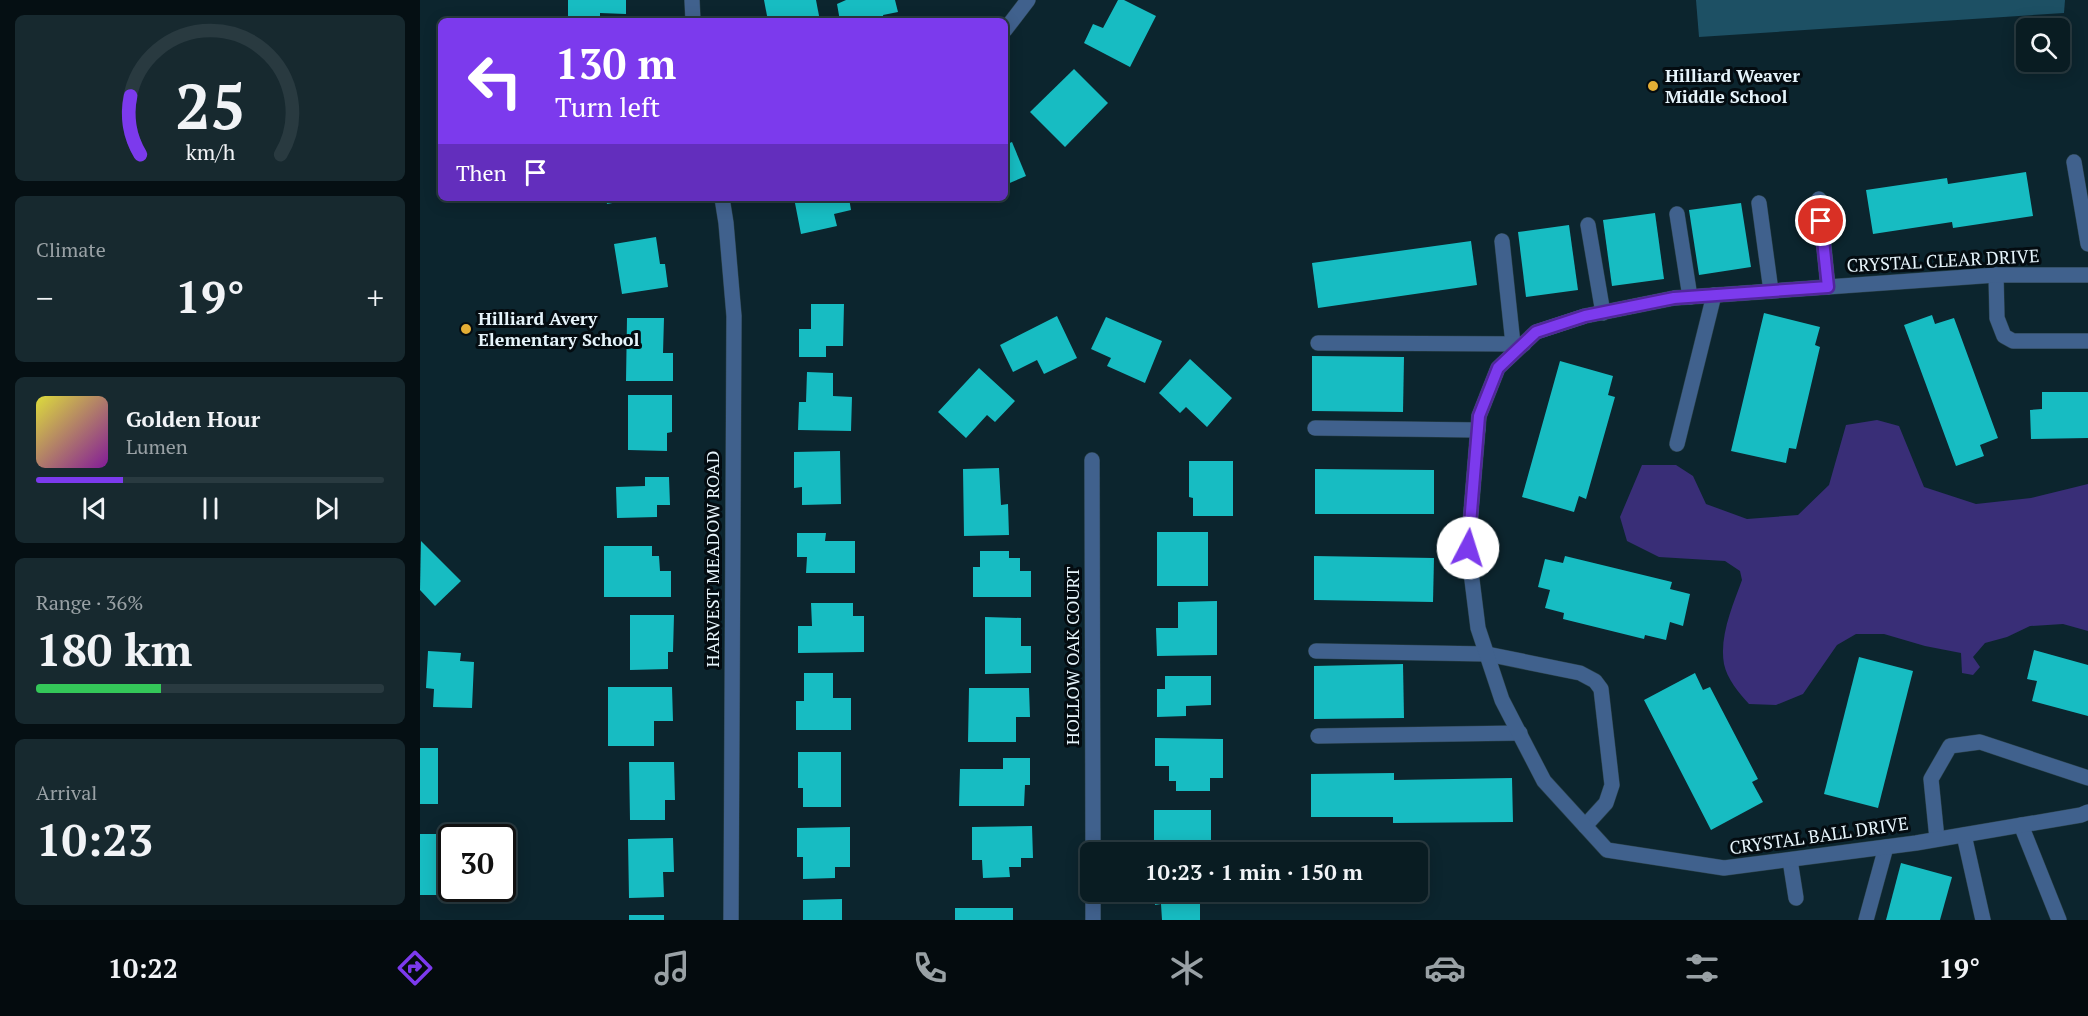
<!DOCTYPE html>
<html lang="en">
<head>
<meta charset="utf-8">
<style>
  :root { --surface:#091c22; --page:#17292f; --text:#f1f3f6; --muted:#99a1a5; --line:#293a40; --accent:#7c3aed }
  body { margin:0; font-family:"PT Serif",serif; background:var(--page); color:var(--text); height:100vh; display:flex; flex-direction:column; font-size:22px; white-space:nowrap }
  * { box-sizing:border-box; margin:0 }
  p { font-size:20px; color:var(--muted) }
  .icon { flex:none; width:33px; height:33px; fill:none; stroke:currentColor; stroke-width:2; stroke-linecap:round; stroke-linejoin:round }
  .map { position:relative; flex:1; overflow:hidden }
  .side { display:flex; flex-direction:column; gap:15px; padding:15px; background:#050f13; width:420px }
  .side>* { flex:none }
  .banner { position:absolute; left:18px; top:18px; width:570px; height:183px; border-radius:9px; box-shadow:0 3px 15px #0003,0 0 0 2px var(--line); background:#7c3aed; color:#fff; overflow:hidden }
  .controls { position:absolute; left:1596px; top:18px; display:grid; gap:12px }
  .controls a { display:grid; place-items:center; width:54px; height:54px; border-radius:9px; background:var(--surface); box-shadow:0 3px 15px #0003,0 0 0 2px var(--line); font-size:30px }
  .speed { position:absolute; left:18px; top:824px; display:flex; gap:12px; font-size:30px; font-weight:700; text-align:center }
  .speed>* { display:grid; place-content:center; width:78px; height:78px; border-radius:50%; background:var(--surface); box-shadow:0 3px 15px #0003,0 0 0 2px var(--line); line-height:1 }
  .speed .limit { border:3px solid #111; border-radius:9px; background:#fff; color:#111 }
  .pin { position:absolute; display:grid; place-items:center; width:51px; height:51px; color:#fff; margin:-26px; border:3px solid #fff; border-radius:50%; box-shadow:0 2px 6px #0007 }
  .me { position:absolute; width:66px; margin:-33px; rotate:5deg; stroke-linejoin:round; filter:drop-shadow(0 0 4px #0008) }
  .turn { display:flex; align-items:center; gap:21px; height:126px; padding:0 18px; font-size:27px }
  .turn .icon { width:78px; height:78px; stroke-width:2.5 }
  .turn b { display:block; font-size:42px; line-height:51px }
  .then { display:flex; align-items:center; height:57px; padding:0 18px; background:#0003; gap:12px; font-size:22px }
  .big { font-size:45px; font-weight:600; line-height:1.1 }
  .side .card { flex:1; display:flex; flex-direction:column; justify-content:center; gap:9px; min-width:0; padding:0 21px; border-radius:9px; background:var(--page) }
  .side .dial { align-items:center; gap:0 }
  .dial svg { height:156px; overflow:visible; fill:none; stroke:var(--line); stroke-width:7; stroke-linecap:round; text-anchor:middle }
  .dial text { fill:var(--text); stroke:none }
  .song { display:flex; align-items:center; gap:18px }
  .cover { width:72px; height:72px; border-radius:9px; background:linear-gradient(135deg,hsl(60 70% 55%),hsl(290 70% 35%)) }
  .played { height:6px; border-radius:3px; background:linear-gradient(90deg,var(--accent) 25%,var(--line) 25%) }
  .keys { display:flex; justify-content:space-around; direction:ltr }
  .heat { display:flex; justify-content:space-between; align-items:center; font-size:33px; direction:ltr }
  .charge { height:9px; border-radius:4px; background:linear-gradient(90deg,#34c759 36%,var(--line) 0) }
  .trip { position:absolute; left:660px; top:842px; width:348px; height:60px; border-radius:9px; background:var(--surface); box-shadow:0 3px 15px #0003,0 0 0 2px var(--line); font-weight:600; line-height:60px; text-align:center }
  .dock { display:flex; height:96px; justify-content:space-around; align-items:center; background:#040b0e; color:var(--muted) }
  .dock .icon { width:42px; height:42px }
  .dock .current { color:var(--accent) }
  .dock b { font-size:27px; color:var(--text) }
  main { display:flex; flex:1; min-height:0 }
  .map>svg:first-child { display:block }
  .green { fill:#1d5064 }
  .water { fill:#392e77 }
  .building { fill:#17bcc2 }
  .lines { fill:none; stroke-linecap:round; stroke-linejoin:round }
  .service-casing { stroke:#2b424b; stroke-width:16 }
  .minor-casing { stroke:#2b424b; stroke-width:16 }
  .service { stroke:#40618d; stroke-width:15 }
  .minor { stroke:#40618d; stroke-width:15 }
  .route-casing { stroke:#51269a; stroke-width:15 }
  .route { stroke:#7c3aed; stroke-width:10 }
  .poi-dot { fill:#e4ae35; stroke:#040c11; stroke-width:2 }
  .labels { text-anchor:middle; stroke-width:6; stroke-linejoin:round; paint-order:stroke }
  .poi-label { font-size:18px; font-weight:bold; fill:#e6f4fb; stroke:#040c11; text-anchor:start }
  .street-label { font-size:18px; fill:#e6f4fb; stroke:#040c11 }
</style>
</head>
<body>
<main>
<section class="side">
<div class="card dial"><svg viewBox="0 0 100 80">
<path d="M14 69A42 42 0 1 1 86 69"/>
<path d="M14 69A42 42 0 0 1 9 39" stroke="#7c3aed"/>
<text x="50" y="56" font-size="32" font-weight="700">25</text>
<text x="50" y="72" font-size="11">km/h</text>
</svg></div>
<div class="card"><p>Climate</p>
<div class="heat"><a>−</a><b class="big">19°</b><a>+</a></div>
</div>
<div class="card">
<div class="song"><i class="cover"></i><div><b>Golden Hour</b><p>Lumen</p></div></div>
<div class="played"></div>
<div class="keys"><svg class="icon" aria-label="previous" viewBox="0 0 24 24"><path d="M18 5L8 12l10 7zM5 5v14"/></svg><svg class="icon" aria-label="pause" viewBox="0 0 24 24"><path d="M8 5v14M16 5v14"/></svg><svg class="icon" aria-label="next" viewBox="0 0 24 24"><path d="M6 5l10 7-10 7zM19 5v14"/></svg></div>
</div>
<div class="card"><p>Range · 36%</p><b class="big">180 km</b><div class="charge"></div></div>
<div class="card"><p>Arrival</p><b class="big">10:23</b></div>
</section>
<div class="map">
<svg width="1668" height="920" viewBox="0 0 1668 920">
  <rect width="100%" height="100%" fill="#0c252e"/>
  <polygon class="green" points="1276,0 1645,0 1644,13 1279,37"/>
  <path class="water" d="M 1457,420 L 1479,426 L 1504,487 L 1556,504 L 1611,498 L 1668,484 L 1668,631 L 1643,624 L 1610,626 L 1587,637 L 1565,643 L 1553,657 L 1560,667 L 1553,675 L 1542,673 L 1541,653 L 1505,646 L 1464,634 L 1436,634 L 1417,645 L 1383,694 L 1356,705 L 1329,704 C 1319,693 1307,679 1304,664 C 1299,636 1313,605 1322,580 L 1320,571 L 1305,561 L 1239,557 L 1207,541 L 1200,517 L 1222,465 L 1256,465 L 1273,476 L 1286,504 L 1327,519 L 1378,515 L 1409,485 L 1426,425 Z"/>
  <g class="building">
    <polygon points="148,0 206,0 206,14 180,13 180,21 148,21"/>
    <polygon points="344,0 396,0 400,21 348,21"/>
    <polygon points="426,0 475,0 478,12 463,15 464,21 420,21 417,4"/>
    <polygon points="698,0 704,0 736,16 710,67 664,43 673,24 683,28"/>
    <polygon points="654,69 688,103 645,147 610,112"/>
    <polygon points="592,142 606,176 585,185 585,145"/>
    <polygon points="1606,172 1613,216 1533,228 1532,222 1453,234 1446,190 1527,178 1528,184"/>
    <polygon points="186,198 214,198 214,199 187,204"/>
    <polygon points="374,198 429,198 431,210 414,214 417,226 381,234"/>
    <polygon points="459,198 478,198 478,199 460,203"/>
    <polygon points="1321,203 1331,267 1279,275 1269,210"/>
    <polygon points="1235,213 1244,279 1192,286 1183,220"/>
    <polygon points="1149,225 1158,290 1106,297 1098,232"/>
    <polygon points="236,237 240,264 245,264 248,287 202,294 194,244"/>
    <polygon points="1051,241 1057,285 898,308 892,263"/>
    <polygon points="391,304 424,304 423,346 406,346 406,357 379,357 379,329 391,329"/>
    <polygon points="1344,313 1400,327 1395,345 1400,347 1376,449 1369,448 1366,463 1311,451"/>
    <polygon points="1512,315 1515,324 1534,318 1578,438 1560,445 1564,456 1536,466 1484,325"/>
    <polygon points="637,316 657,358 624,374 617,360 593,372 580,345"/>
    <polygon points="686,317 742,341 725,383 687,366 691,358 671,349"/>
    <polygon points="207,318 244,318 243,353 253,353 253,381 206,381"/>
    <polygon points="892,356 984,357 983,412 892,411"/>
    <polygon points="770,359 812,398 787,427 766,407 760,413 739,393"/>
    <polygon points="1140,361 1193,376 1188,395 1195,397 1166,499 1159,496 1154,512 1102,497"/>
    <polygon points="559,368 595,401 575,422 567,415 546,438 518,412"/>
    <polygon points="387,372 413,373 413,396 432,397 431,431 378,430 379,402 386,402"/>
    <polygon points="1622,392 1668,392 1668,438 1611,439 1610,410 1622,409"/>
    <polygon points="208,395 252,395 252,432 247,433 247,451 208,450"/>
    <polygon points="420,451 421,504 382,505 382,487 374,488 374,452"/>
    <polygon points="769,461 813,461 813,516 773,516 773,498 769,497"/>
    <polygon points="579,468 581,505 588,504 589,535 544,536 543,469"/>
    <polygon points="895,469 1014,470 1014,514 895,514"/>
    <polygon points="225,477 249,477 250,505 237,505 237,517 197,518 196,487 225,486"/>
    <rect x="737" y="532" width="51" height="54"/>
    <polygon points="377,533 406,533 405,541 435,541 435,573 386,573 387,557 377,557"/>
    <polygon points="1,541 41,581 15,606 0,590"/>
    <polygon points="184,546 232,546 232,556 239,556 240,571 251,571 251,597 184,597"/>
    <polygon points="560,551 589,551 589,558 600,558 600,571 611,571 611,597 553,597 553,567 560,567"/>
    <polygon points="894,556 1014,558 1013,602 894,600"/>
    <polygon points="1145,556 1252,582 1250,589 1270,594 1263,626 1250,622 1246,640 1225,635 1224,639 1143,619 1144,613 1125,608 1130,590 1118,587 1125,559 1143,563"/>
    <polygon points="797,601 797,655 737,656 736,628 758,628 758,602"/>
    <polygon points="391,603 433,603 433,616 444,616 444,652 378,653 378,626 392,626"/>
    <polygon points="210,615 254,615 253,652 248,652 248,669 210,670"/>
    <polygon points="565,617 601,618 601,646 611,646 611,673 565,674"/>
    <polygon points="1614,650 1668,665 1668,716 1612,701 1617,681 1607,679"/>
    <polygon points="8,651 41,653 40,661 54,662 52,708 13,707 14,689 6,688"/>
    <polygon points="1439,657 1493,671 1458,808 1404,794"/>
    <polygon points="983,664 984,718 894,719 894,666"/>
    <polygon points="384,673 413,673 413,698 431,698 431,730 376,730 376,701 384,701"/>
    <polygon points="1275,673 1283,690 1290,687 1338,779 1332,782 1343,802 1291,830 1224,700"/>
    <polygon points="745,676 791,676 791,705 766,706 766,716 737,717 737,689 745,689"/>
    <polygon points="188,687 252,687 253,721 234,721 234,746 188,746"/>
    <polygon points="549,688 609,688 610,717 596,717 596,742 548,742"/>
    <polygon points="735,738 803,739 803,778 790,778 790,791 756,791 756,781 749,781 749,766 735,766"/>
    <rect x="0" y="748" width="18" height="56"/>
    <polygon points="378,752 421,752 421,807 383,807 383,788 378,788"/>
    <polygon points="583,758 610,758 610,785 605,785 604,806 539,806 540,769 583,769"/>
    <polygon points="209,762 254,762 255,800 245,800 245,820 210,820"/>
    <polygon points="974,773 974,780 1092,778 1093,822 973,823 973,817 891,817 891,774"/>
    <polygon points="734,810 791,810 791,841 784,841 784,852 747,852 747,843 734,843"/>
    <polygon points="612,826 613,858 601,858 601,867 589,867 590,877 563,878 562,860 552,860 552,827"/>
    <polygon points="430,827 430,867 415,867 415,878 383,879 383,857 377,857 377,828"/>
    <polygon points="0,834 21,834 20,895 0,895"/>
    <polygon points="253,838 254,872 243,872 244,897 209,898 208,839"/>
    <polygon points="1481,863 1532,877 1520,920 1466,920"/>
    <polygon points="734,891 780,891 780,920 742,920 741,904 735,905"/>
    <polygon points="898,891 917,891 917,895 899,895"/>
    <polygon points="422,899 422,920 383,920 383,900"/>
    <rect x="535" y="908" width="58" height="12"/>
    <rect x="209" y="915" width="35" height="5"/>
  </g>
  <g class="lines">
    <g class="service-casing">
      <g id="service">
        <polyline points="1654,162 1668,244"/>
        <polyline points="1399,199 1408,287"/>
        <polyline points="1339,203 1351,291"/>
        <polyline points="1257,214 1270,297"/>
        <polyline points="1168,225 1183,313"/>
        <polyline points="1082,241 1093,344"/>
        <polyline points="1576,275 1577,318 1584,336 1593,341 1668,341"/>
        <polyline points="898,343 1104,344"/>
        <polyline points="895,428 1058,430"/>
        <polyline points="1257,444 1294,295"/>
        <polyline points="896,651 1067,654 1160,673 1175,681 1181,689 1192,785 1186,803 1165,826"/>
        <polyline points="898,736 1100,733"/>
        <polyline points="1601,825 1639,920"/>
        <polyline points="1544,835 1563,920"/>
        <polyline points="1517,839 1511,779 1530,746 1560,742 1668,778"/>
        <polyline points="1370,860 1376,898"/>
        <polyline points="1446,920 1466,847"/>
      </g>
    </g>
    <g class="minor-casing">
      <g id="minor">
        <polyline points="272,0 273,21"/>
        <polyline points="585,30 608,0"/>
        <polyline points="302,198 306,223 314,316 311,920"/>
        <polyline points="1668,275 1576,275 1254,298 1165,316 1116,332 1078,368 1059,416 1048,548 1058,628 1082,700 1124,781 1187,850 1304,868 1496,843 1661,815 1668,812"/>
        <polyline points="672,460 673,852"/>
        <polyline points="673,891 673,920"/>
      </g>
    </g>
    <use href="#service" class="service"/>
    <use href="#minor" class="minor"/>
  </g>
  <g class="lines">
    <g class="route-casing">
      <polyline id="route" points="1048,548 1059,416 1078,368 1116,332 1165,316 1254,298 1408,287 1401,221"/>
    </g>
    <use href="#route" class="route"/>
  </g>
  <g class="poi-dot">
    <circle cx="1233" cy="86" r="6"/>
    <circle cx="46" cy="329" r="6"/>
  </g>
  <g class="labels">
    <g class="poi-label">
      <text x="1245" y="82">Hilliard Weaver<tspan x="1245" dy="21">Middle School</tspan></text>
      <text x="58" y="325">Hilliard Avery<tspan x="58" dy="21">Elementary School</tspan></text>
    </g>
    <g class="street-label">
      <text transform="translate(1523 261) rotate(-3)" y="6">CRYSTAL CLEAR DRIVE</text>
      <text transform="translate(293 559) rotate(-90)" y="6">HARVEST MEADOW ROAD</text>
      <text transform="translate(653 656) rotate(-90)" y="6">HOLLOW OAK COURT</text>
      <text transform="translate(1399 836) rotate(-8)" y="6">CRYSTAL BALL DRIVE</text>
    </g>
  </g>
</svg>
<div class="controls">
<a><svg class="icon" aria-label="search" viewBox="0 0 24 24"><circle cx="10" cy="10" r="6"/><path d="M15 15l6 6"/></svg></a>
</div>
<div class="speed"><div class="limit">30</div></div>
<div class="pin" style="left:1401px;top:221px;background:#d93025"><svg class="icon" aria-label="arrive" viewBox="0 0 24 24"><path d="M6 21V4h12l-3 4 3 4H6"/></svg></div>
<svg class="me" style="left:1048px;top:548px" viewBox="-20 -20 40 40"><circle r="19" fill="#fff"/><path d="M0-13L10 11 0 6-10 11z" fill="#7c3aed"/></svg>
<div class="trip">10:23 · 1 min · 150 m</div>
<div class="banner">
<div class="turn"><svg class="icon" aria-label="left" viewBox="0 0 24 24"><path d="M17 20v-9H6M10 6l-5 5 5 5"/></svg><div><b>130 m</b>Turn left</div></div>
<div class="then">Then<svg class="icon" aria-label="arrive" viewBox="0 0 24 24"><path d="M6 21V4h12l-3 4 3 4H6"/></svg></div>
</div>
</div>
</main>
<nav class="dock">
<b>10:22</b>
<svg class="icon current" aria-label="directions" viewBox="0 0 24 24"><path d="M12 3l9 9-9 9-9-9zM9 14v-3h6M13 9l2 2-2 2"/></svg>
<svg class="icon" aria-label="music" viewBox="0 0 24 24"><path d="M9 18V5l10-2v13"/><circle cx="6" cy="18" r="3"/><circle cx="16" cy="16" r="3"/></svg>
<svg class="icon" aria-label="phone" viewBox="0 0 24 24"><path d="M5 4h4l2 5-3 2q2 4 5 5l2-3 5 2v4C11 20 4 13 5 4z"/></svg>
<svg class="icon" aria-label="climate" viewBox="0 0 24 24"><path d="M12 3v18M4 7l16 10M4 17L20 7"/></svg>
<svg class="icon" aria-label="car" viewBox="0 0 24 24"><path d="M5 17H2v-5l4-1 3-4h7l3 4 3 1v5h-3M9 17h6M6 11h13"/><circle cx="7" cy="17" r="2"/><circle cx="17" cy="17" r="2"/></svg>
<svg class="icon" aria-label="filters" viewBox="0 0 24 24"><path d="M4 7h16M4 17h16"/><circle cx="9" cy="7" r="2"/><circle cx="15" cy="17" r="2"/></svg>
<b>19°</b>
</nav>
</body>
</html>
